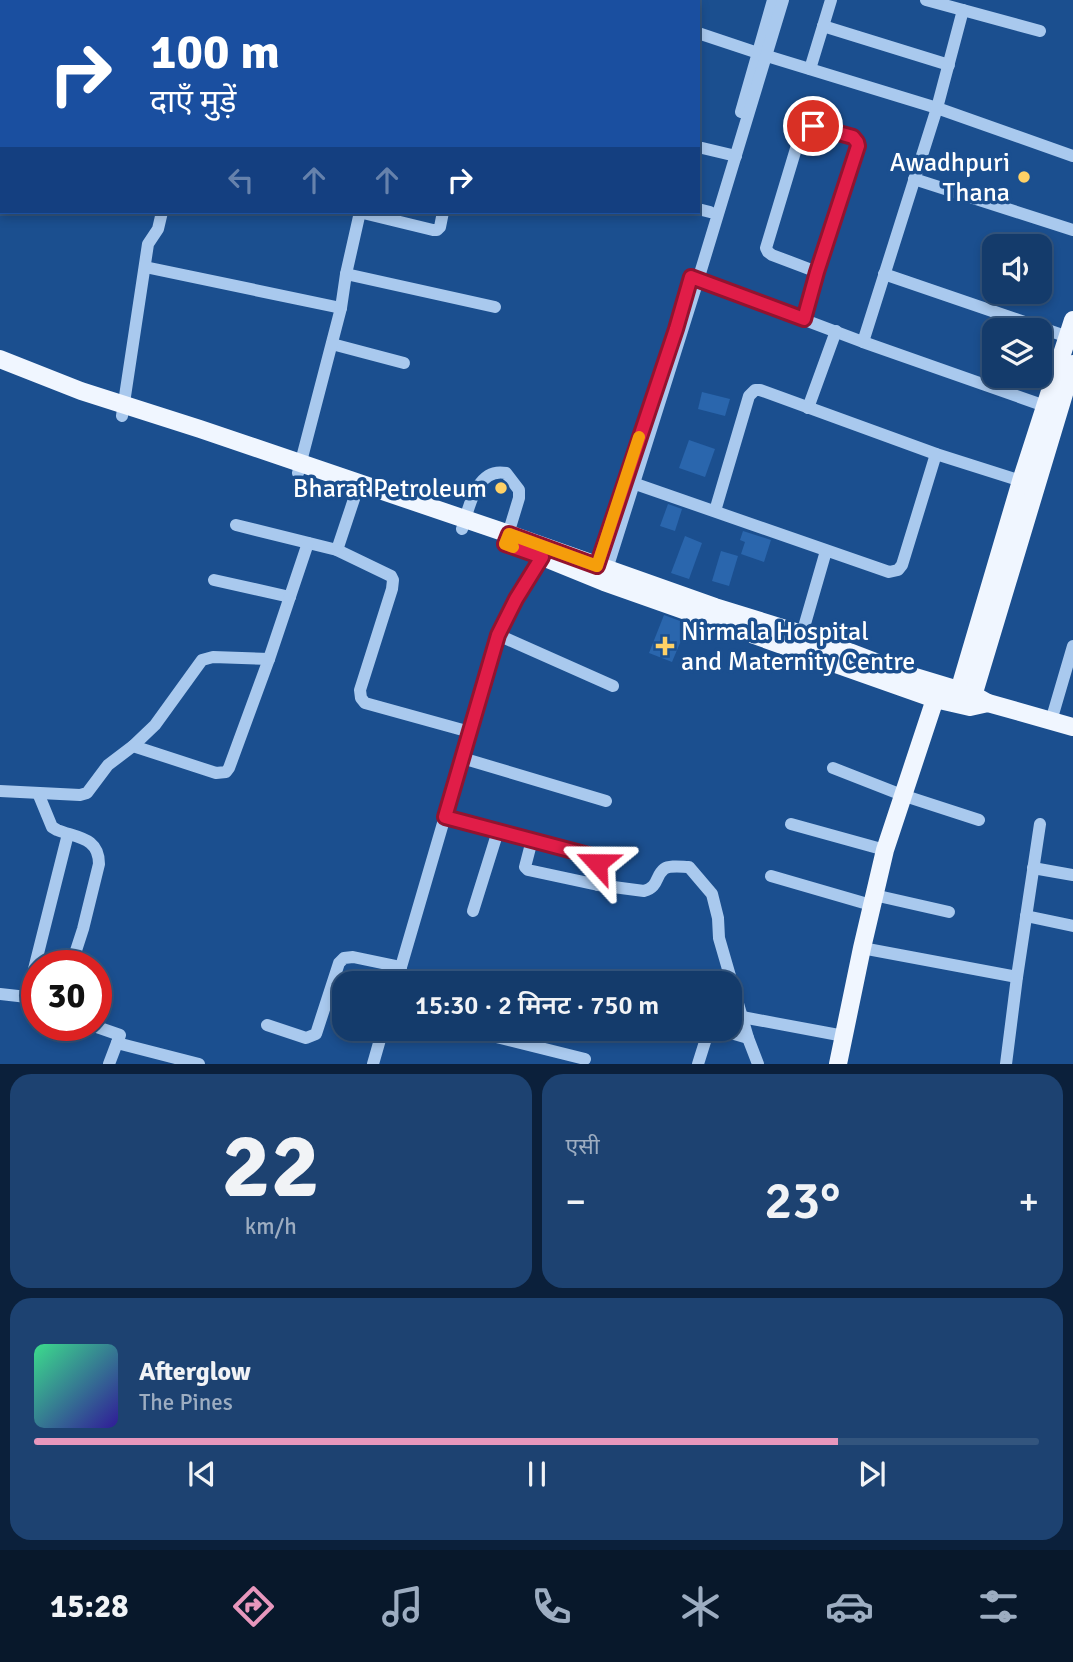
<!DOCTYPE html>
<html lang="hi">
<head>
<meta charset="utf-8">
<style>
  :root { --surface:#143b6b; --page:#1d4271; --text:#f1f3f6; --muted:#9dadc1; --line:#33557e; --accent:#e797bd }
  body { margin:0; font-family:Signika,"Noto Sans Devanagari",sans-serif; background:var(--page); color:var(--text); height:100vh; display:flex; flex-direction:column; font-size:26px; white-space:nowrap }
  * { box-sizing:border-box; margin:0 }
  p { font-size:23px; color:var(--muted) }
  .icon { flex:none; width:38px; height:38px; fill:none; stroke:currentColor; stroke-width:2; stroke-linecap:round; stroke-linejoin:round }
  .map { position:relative; height:1064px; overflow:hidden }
  .drawer { display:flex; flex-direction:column; gap:10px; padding:10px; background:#0b203b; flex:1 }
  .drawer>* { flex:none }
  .hud { position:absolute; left:0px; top:0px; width:700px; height:214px; box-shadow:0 4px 10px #0003,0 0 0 2px var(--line); background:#1a4fa0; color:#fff; overflow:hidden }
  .fabs { position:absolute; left:982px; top:234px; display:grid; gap:14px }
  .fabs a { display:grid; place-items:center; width:70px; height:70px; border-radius:14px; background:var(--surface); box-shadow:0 4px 10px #0003,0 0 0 2px var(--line); font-size:35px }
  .speed { position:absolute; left:21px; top:950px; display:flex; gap:14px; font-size:35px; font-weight:700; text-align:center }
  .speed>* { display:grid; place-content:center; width:91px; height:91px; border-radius:50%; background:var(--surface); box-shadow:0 4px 10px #0003,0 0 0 2px var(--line); line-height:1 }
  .speed .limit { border:10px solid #d22; background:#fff; color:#111 }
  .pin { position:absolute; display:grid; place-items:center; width:60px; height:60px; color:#fff; margin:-30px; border:4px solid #fff; border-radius:50%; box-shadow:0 2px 7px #0007 }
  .me { position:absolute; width:77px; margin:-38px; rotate:294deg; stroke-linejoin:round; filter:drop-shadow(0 0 5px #0008) }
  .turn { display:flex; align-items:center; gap:24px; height:147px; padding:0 35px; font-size:32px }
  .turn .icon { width:91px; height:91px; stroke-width:2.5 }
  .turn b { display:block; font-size:49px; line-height:60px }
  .lanes { display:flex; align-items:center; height:66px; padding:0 35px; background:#0003; justify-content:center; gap:35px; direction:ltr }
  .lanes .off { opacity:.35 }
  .big { font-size:52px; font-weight:600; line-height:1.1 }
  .drawer .card { flex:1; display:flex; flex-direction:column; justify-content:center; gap:10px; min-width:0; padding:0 24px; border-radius:21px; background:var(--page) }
  .drawer .dial { align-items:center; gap:0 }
  .dial b { font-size:91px; line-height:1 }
  .song { display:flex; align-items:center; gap:21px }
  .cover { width:84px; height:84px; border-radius:10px; background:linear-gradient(135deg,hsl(150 70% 55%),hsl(250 70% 35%)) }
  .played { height:7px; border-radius:4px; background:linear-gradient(90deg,var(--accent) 80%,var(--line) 80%) }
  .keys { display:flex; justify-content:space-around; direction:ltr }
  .heat { display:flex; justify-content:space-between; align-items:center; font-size:38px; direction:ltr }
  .drawer .tiles { flex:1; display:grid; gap:10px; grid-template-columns:1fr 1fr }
  .card:last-child { grid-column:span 2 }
  .trip { position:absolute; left:332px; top:971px; width:410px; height:70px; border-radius:21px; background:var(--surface); box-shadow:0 4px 10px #0003,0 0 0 2px var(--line); font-weight:600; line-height:70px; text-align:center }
  .tab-bar { display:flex; height:112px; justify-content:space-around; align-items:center; background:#08182b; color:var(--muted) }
  .tab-bar .icon { width:49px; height:49px }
  .tab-bar .active { color:var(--accent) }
  .tab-bar b { font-size:32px; color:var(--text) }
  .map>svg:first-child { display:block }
  .building { fill:#2a66ad }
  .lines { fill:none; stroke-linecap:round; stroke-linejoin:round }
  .minor { stroke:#a9c9ee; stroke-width:12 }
  .major { stroke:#f0f6ff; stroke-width:18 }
  .route-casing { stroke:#92132f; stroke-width:18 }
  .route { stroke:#e11d48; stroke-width:12 }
  .slow { stroke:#f59e0b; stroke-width:12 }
  .poi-dot { fill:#ffd166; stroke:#1b4f8f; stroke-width:2.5 }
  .labels { text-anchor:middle; stroke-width:7; stroke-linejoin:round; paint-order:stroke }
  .poi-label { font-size:26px; fill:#fff; stroke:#1b4f8f; text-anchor:end }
</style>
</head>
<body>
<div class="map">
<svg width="1073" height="1064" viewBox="0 0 1073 1064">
  <rect width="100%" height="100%" fill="#1b4f8f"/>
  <g class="building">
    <polygon points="702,392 730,399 725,416 698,409"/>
    <polygon points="689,440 715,449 705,477 679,468"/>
    <polygon points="668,504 682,509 675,531 660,526"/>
    <polygon points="743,531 771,540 764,562 741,554 745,542 740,540"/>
    <polygon points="685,536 702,543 689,579 671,573"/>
    <polygon points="721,551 738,556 729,586 712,581"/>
    <polygon points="664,615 688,624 672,662 649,653"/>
  </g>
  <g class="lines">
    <g class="minor">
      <polyline points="288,0 295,2"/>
      <polyline points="523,0 524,2"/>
      <polyline points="601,0 606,2"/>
      <polyline points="926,0 1040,31"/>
      <polyline points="411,2 411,0"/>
      <polyline points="823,26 949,65"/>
      <polyline points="698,33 767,56 937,108 1073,156"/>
      <polyline points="810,69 831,0"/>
      <polyline points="741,112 773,0"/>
      <polyline points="698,147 736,156"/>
      <polyline points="914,179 1073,230"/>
      <polyline points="698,209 710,212"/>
      <polyline points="359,212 433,230 437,230 440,227 443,212"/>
      <polyline points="145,267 341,308"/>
      <polyline points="346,274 495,307"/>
      <polyline points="884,274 1068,337"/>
      <polyline points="691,277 863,342 1045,406"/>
      <polyline points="804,319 817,272 858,146 857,143 853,137 808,126 801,132 766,248 768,252 772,255 817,272"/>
      <polyline points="863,342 937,108 963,10"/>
      <polyline points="332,344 404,363"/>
      <polyline points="808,408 836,331"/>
      <polyline points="122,416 148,244 158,229 162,212"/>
      <polyline points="298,473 341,308 346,274 360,212"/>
      <polyline points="627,481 889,572 898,570 902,565 936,454"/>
      <polyline points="715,511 749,396 755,390 760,390 936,454 1021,481"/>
      <polyline points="236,525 337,550 391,576 393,580 392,589 360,690 361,698 365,703 470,732"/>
      <path d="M 462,529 C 469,508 476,467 506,473 L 519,490 L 519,498 L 505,544"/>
      <polyline points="337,550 356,493"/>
      <polyline points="597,566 653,397"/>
      <polyline points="607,569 698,280 783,0"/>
      <polyline points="214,580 290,597"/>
      <polyline points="802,634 826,551"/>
      <polyline points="498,635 613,686"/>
      <polyline points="1051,721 1073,646"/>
      <polyline points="133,746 216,773 226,772 229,768 269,659 308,543"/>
      <polyline points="462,758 606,801"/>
      <polyline points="833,768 902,795 979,820"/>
      <polyline points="0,791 80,795 87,793 108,765 133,746 155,725 202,660 213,657 269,659"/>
      <path d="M 38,793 L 52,827 L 57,830 C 77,838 99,837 99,864 L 83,929 L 71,966"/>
      <path d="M 445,817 L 592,856 C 600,862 597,875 598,885"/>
      <polyline points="791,824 885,850"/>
      <path d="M 532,840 L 525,867 L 528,870 L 598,885 L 644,891 C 659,887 655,876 664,869 C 670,865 682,867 689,867 L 712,894 L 718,918 L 719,938 L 748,1038 L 758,1064"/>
      <polyline points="1033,868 1073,875"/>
      <polyline points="771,876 871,905"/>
      <polyline points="874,895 949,912"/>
      <polyline points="473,911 498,831"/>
      <polyline points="1026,916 1073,926"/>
      <polyline points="862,948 1017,977"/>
      <polyline points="396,984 498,635 516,599 542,557"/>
      <polyline points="0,994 27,997 37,1000"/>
      <polyline points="27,997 68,834"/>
      <polyline points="742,1017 844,1036"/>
      <polyline points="267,1025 306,1038 316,1034 339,963 344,958 353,957 401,967"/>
      <polyline points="94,1026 120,1035 109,1064"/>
      <polyline points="464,1029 585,1059"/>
      <polyline points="717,1029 748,1038"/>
      <polyline points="117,1043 199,1064"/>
      <polyline points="373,1064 383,1029"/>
      <polyline points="698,1064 709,1029"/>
      <polyline points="1006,1064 1017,977 1040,824"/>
    </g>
    <g class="major">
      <polyline points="0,359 81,391 200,429 509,534 715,607 802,634 909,675 972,694 988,703 1073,727"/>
      <polyline points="545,558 604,582 935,699 970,707 988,703"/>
      <polyline points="956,701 1021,481 1073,320"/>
      <polyline points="970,706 1073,364"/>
      <polyline points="838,1064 862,948 885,850 935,699"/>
    </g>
  </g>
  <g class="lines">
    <g class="route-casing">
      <polyline id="route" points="597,863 594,858 592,856 445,817 498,635 516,599 542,557 505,544 509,534 597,566 676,329 691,277 804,319 817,272 858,146 857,142 853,137 813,126"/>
    </g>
    <use href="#route" class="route"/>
    <polyline class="slow" points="513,547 505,544 509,534 597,566 639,437"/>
  </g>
  <g class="poi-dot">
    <circle cx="1024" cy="177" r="7"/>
    <circle cx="501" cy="488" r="7"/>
    <path d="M661.5 635.5h7v7h7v7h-7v7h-7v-7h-7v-7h7z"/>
  </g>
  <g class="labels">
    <g class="poi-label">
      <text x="1010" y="171">Awadhpuri<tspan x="1010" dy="30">Thana</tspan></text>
      <text x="487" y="497">Bharat Petroleum</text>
      <text x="681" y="640" text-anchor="start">Nirmala Hospital<tspan x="681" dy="30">and Maternity Centre</tspan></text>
    </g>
  </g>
</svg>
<div class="fabs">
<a><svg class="icon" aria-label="sound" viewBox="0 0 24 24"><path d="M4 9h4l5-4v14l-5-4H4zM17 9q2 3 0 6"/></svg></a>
<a><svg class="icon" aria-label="layers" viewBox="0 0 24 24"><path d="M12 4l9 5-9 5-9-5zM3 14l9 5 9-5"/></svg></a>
</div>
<div class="speed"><div class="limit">30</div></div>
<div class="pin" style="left:813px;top:126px;background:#d93025"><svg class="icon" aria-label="arrive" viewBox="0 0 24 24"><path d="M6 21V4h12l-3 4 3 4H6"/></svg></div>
<svg class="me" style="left:597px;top:863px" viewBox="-20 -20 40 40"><path d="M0-17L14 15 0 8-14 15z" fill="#e11d48" stroke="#fff" stroke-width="4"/></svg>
<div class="trip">15:30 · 2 मिनट · 750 m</div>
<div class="hud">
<div class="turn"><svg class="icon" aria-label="right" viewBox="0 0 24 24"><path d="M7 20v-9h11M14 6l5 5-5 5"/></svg><div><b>100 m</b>दाएँ मुड़ें</div></div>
<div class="lanes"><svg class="icon off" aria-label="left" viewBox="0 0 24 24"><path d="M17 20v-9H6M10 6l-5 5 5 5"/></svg><svg class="icon off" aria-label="ahead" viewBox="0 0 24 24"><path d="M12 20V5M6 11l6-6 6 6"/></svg><svg class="icon off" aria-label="ahead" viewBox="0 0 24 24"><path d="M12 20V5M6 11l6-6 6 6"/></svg><svg class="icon" aria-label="right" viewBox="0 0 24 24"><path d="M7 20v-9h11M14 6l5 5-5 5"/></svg></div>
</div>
</div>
<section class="drawer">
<div class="tiles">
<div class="card dial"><b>22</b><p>km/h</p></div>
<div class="card"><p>एसी</p>
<div class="heat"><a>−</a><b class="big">23°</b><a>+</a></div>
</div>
<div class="card">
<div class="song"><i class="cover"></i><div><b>Afterglow</b><p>The Pines</p></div></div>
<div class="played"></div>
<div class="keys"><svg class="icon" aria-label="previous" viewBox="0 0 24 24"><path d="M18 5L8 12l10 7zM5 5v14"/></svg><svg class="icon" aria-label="pause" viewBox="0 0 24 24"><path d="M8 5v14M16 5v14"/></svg><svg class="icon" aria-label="next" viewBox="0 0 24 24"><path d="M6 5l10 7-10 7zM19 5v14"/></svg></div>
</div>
</div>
</section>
<nav class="tab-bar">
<b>15:28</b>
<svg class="icon active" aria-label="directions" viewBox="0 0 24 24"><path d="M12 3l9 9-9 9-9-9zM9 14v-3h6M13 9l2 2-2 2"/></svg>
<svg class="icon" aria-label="music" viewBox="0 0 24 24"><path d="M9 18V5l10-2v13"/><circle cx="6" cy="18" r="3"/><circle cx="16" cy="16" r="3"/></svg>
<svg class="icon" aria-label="phone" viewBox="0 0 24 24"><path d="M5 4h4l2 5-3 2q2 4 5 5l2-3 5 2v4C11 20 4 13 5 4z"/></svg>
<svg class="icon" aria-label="climate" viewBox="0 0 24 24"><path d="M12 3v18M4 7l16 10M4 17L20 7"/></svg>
<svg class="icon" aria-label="car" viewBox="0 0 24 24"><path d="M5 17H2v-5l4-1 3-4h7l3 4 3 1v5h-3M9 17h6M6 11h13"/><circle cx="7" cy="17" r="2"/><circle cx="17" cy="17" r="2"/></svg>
<svg class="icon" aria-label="filters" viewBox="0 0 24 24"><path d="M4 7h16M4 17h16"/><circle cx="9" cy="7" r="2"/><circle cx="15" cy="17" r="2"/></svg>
</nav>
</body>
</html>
